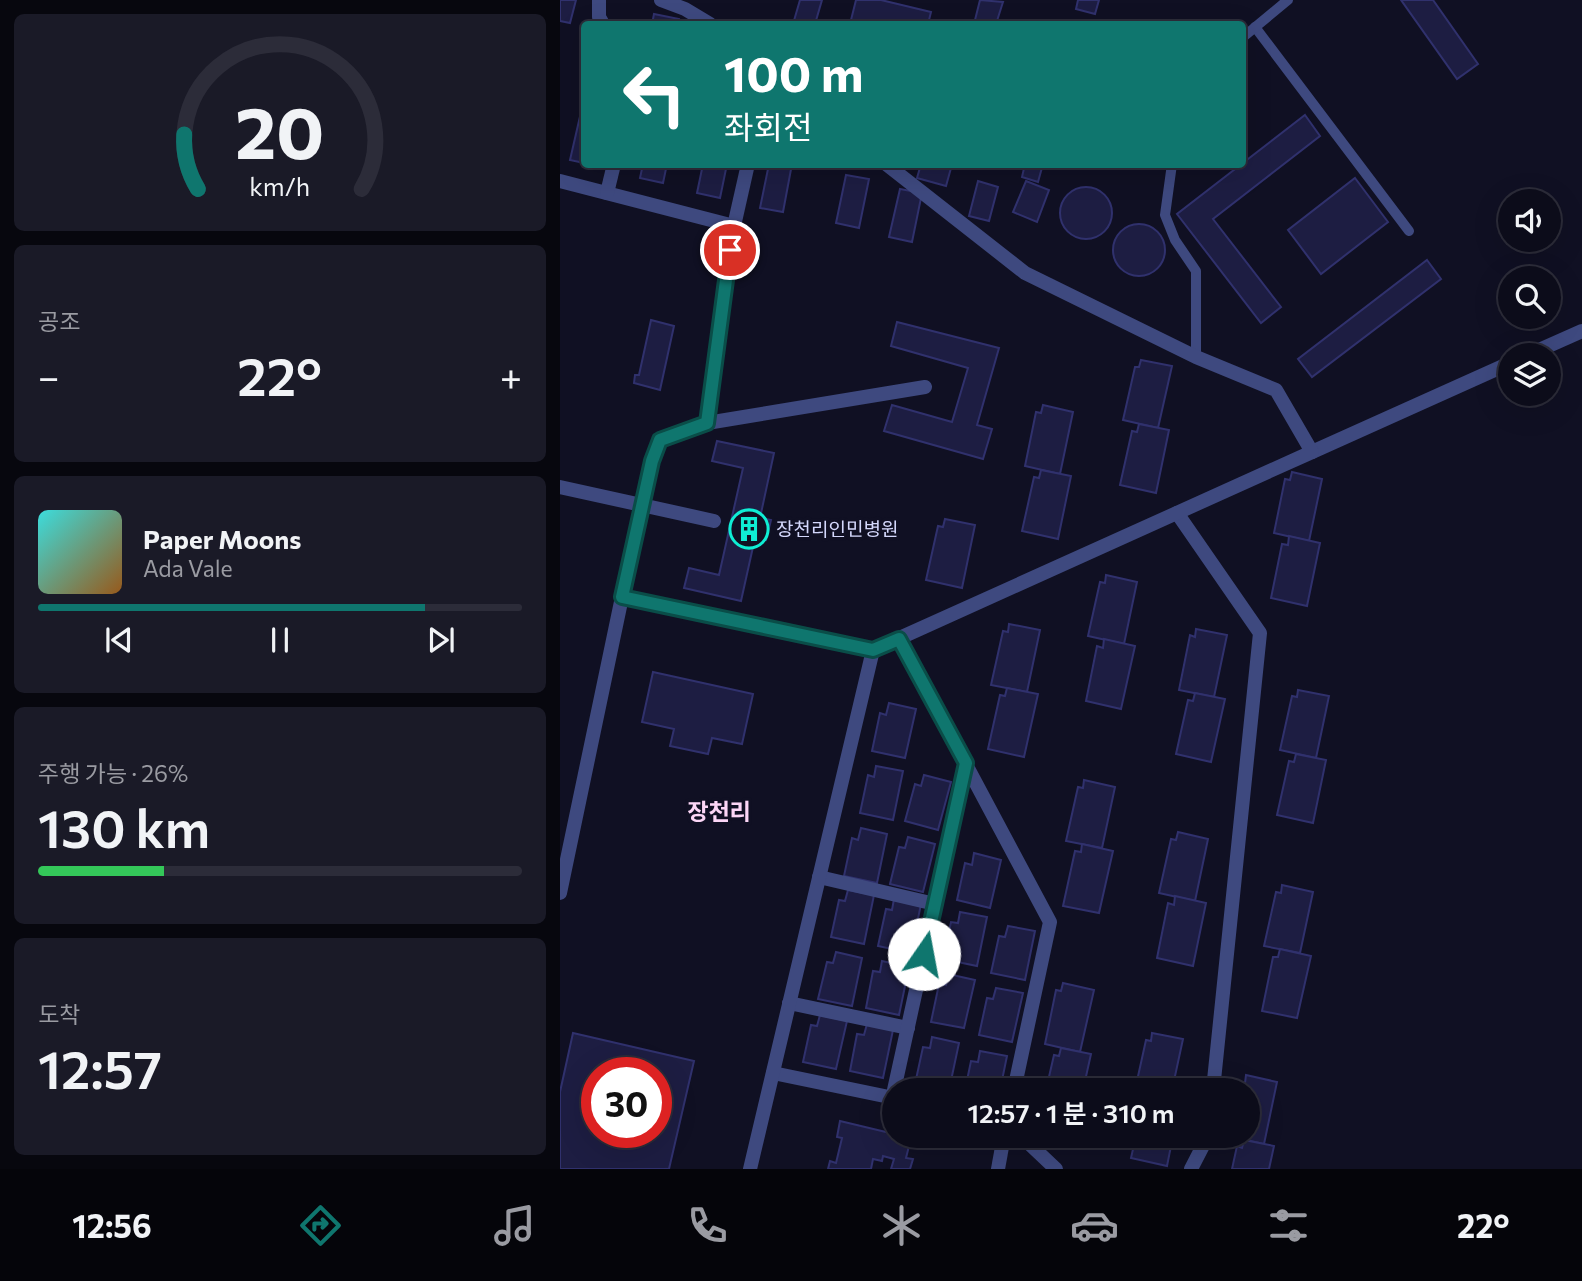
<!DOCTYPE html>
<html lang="ko">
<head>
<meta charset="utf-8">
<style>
  :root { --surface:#0c0c1a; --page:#1a1a27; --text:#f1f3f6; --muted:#9a9ba2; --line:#2c2c39; --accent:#0f766e }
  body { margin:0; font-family:Commissioner,"Noto Sans KR",sans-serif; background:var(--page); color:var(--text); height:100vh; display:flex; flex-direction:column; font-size:26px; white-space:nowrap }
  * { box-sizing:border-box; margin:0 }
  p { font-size:23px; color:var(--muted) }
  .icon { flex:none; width:38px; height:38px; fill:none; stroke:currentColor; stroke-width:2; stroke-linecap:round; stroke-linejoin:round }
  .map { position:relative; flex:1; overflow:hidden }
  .drawer { display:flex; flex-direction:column; gap:14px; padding:14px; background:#07070e; width:560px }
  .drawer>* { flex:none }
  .hud { position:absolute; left:21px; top:21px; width:665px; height:147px; border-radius:7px; box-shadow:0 7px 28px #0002,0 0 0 2px var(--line); background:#0f766e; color:#fff; overflow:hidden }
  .buttons { position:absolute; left:938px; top:189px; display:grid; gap:14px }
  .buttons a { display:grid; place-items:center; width:63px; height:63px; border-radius:50%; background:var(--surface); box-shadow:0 7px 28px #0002,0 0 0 2px var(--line); font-size:35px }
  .speed { position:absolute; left:21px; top:1057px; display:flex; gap:14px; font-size:35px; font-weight:700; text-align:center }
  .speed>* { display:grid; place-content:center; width:91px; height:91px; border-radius:50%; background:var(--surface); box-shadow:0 7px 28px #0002,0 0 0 2px var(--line); line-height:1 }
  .speed .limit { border:10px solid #d22; background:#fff; color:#111 }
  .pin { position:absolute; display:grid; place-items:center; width:60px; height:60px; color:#fff; margin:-30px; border:4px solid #fff; border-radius:50%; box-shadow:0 2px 7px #0007 }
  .me { position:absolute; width:77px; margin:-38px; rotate:12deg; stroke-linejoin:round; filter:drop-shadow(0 0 5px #0008) }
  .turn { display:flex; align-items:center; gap:24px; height:147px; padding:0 28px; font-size:32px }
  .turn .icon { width:91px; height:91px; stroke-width:2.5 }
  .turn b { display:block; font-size:49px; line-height:60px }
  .big { font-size:52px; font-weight:600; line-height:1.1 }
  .drawer .widget { flex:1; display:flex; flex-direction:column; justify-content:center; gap:10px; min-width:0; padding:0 24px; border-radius:10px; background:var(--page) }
  .drawer .dial { align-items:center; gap:0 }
  .dial svg { height:182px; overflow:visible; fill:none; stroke:var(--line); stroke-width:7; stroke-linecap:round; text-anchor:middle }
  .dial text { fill:var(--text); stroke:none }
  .song { display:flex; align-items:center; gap:21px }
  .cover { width:84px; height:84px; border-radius:10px; background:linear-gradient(135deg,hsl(180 70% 55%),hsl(30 70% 35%)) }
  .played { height:7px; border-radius:4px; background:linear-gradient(90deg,var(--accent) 80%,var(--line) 80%) }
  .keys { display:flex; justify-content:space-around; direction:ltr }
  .heat { display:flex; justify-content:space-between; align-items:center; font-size:38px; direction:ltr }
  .charge { height:10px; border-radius:5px; background:linear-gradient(90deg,#34c759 26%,var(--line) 0) }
  .trip { position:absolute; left:322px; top:1078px; width:378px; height:70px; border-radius:35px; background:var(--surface); box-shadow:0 7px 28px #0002,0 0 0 2px var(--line); font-weight:600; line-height:70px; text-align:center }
  .tab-bar { display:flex; height:112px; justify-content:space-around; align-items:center; background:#05050a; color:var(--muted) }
  .tab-bar .icon { width:49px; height:49px }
  .tab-bar .current { color:var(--accent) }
  .tab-bar b { font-size:32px; color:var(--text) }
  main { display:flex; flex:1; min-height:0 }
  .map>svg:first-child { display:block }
  .building { fill:#1d1d42; stroke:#30316d; stroke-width:2; fill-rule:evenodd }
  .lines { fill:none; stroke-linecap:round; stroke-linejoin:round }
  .service { stroke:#3e497f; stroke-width:10 }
  .minor { stroke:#3e497f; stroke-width:14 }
  .route-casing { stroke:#0a4d48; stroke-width:18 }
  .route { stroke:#0f766e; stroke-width:12 }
  .labels { text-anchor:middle; stroke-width:7; stroke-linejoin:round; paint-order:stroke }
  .poi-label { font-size:19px; fill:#d4d8fc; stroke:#101023; text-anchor:start }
  .quarter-label { font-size:23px; font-weight:bold; fill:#fcd6f6; stroke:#101023 }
</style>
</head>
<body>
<main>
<section class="drawer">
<div class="widget dial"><svg viewBox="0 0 100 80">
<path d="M14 69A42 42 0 1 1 86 69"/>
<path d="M14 69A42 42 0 0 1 8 45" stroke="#0f766e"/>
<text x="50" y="56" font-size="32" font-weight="700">20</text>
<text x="50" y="72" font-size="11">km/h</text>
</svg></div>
<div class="widget"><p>공조</p>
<div class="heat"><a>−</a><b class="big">22°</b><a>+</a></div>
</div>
<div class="widget">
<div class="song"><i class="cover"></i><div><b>Paper Moons</b><p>Ada Vale</p></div></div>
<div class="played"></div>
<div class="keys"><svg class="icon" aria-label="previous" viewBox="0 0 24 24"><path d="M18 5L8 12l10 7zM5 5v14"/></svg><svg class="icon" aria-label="pause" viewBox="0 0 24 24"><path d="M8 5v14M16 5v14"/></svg><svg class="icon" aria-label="next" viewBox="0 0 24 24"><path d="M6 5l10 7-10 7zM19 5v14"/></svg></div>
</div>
<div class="widget"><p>주행 가능 · 26%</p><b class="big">130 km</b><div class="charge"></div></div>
<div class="widget"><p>도착</p><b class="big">12:57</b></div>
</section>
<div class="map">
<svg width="1022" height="1169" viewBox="0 0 1022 1169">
  <rect width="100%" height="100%" fill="#101023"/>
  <g class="building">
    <polygon points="0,0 16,0 10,23 0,21"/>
    <polygon points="240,0 262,0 255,24 233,24"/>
    <polygon points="296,0 321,0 371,12 368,24 290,24"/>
    <polygon points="420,0 443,2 436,24 414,24"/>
    <polygon points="518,0 539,0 535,14 516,9"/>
    <polygon points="841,0 873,0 918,64 897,79"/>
    <polygon points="94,14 119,19 118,24 92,24"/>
    <polygon points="21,112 24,113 24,163 10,160"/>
    <polygon points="745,115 760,136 653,219 721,307 701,323 617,214"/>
    <polygon points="83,164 107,164 103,183 80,178"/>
    <polygon points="143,164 167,164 160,198 137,193"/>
    <polygon points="209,164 232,164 223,212 200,208"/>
    <polygon points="361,164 391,168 386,186 357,178"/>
    <polygon points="465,164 483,164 478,182 462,177"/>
    <polygon points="286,175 309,179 299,228 276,223"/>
    <polygon points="795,178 828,222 761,274 728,230"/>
    <polygon points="418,181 438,187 429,221 409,216"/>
    <polygon points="466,181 489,190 477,222 453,212"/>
    <circle cx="526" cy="213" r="26"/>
    <polygon points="340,189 362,193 352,242 329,237"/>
    <circle cx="579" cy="250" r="26"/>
    <polygon points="867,260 881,279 752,377 738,359"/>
    <polygon points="91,320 114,326 100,390 74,383 75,375 79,375"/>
    <polygon points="337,322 439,348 417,425 432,429 423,459 324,431 332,405 392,422 408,368 331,346"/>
    <polygon points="581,360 612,366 598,428 563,420 575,367 579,367"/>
    <polygon points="483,405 513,412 500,474 465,466 476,412 481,413"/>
    <polygon points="579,424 609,430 596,493 560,485 572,431 577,432"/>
    <polygon points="157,441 214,453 200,518 211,520 206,540 195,538 181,601 124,588 129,568 159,575 183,468 152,461"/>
    <polygon points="481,470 511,476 498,539 462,531 474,477 479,478"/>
    <polygon points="732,472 762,479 749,541 714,533 725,479 730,480"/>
    <polygon points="385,519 415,525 402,588 366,580 378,526 383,527"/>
    <polygon points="729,536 760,543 747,606 711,598 722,544 728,545"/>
    <polygon points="546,575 577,582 564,644 528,636 540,582 545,583"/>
    <polygon points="449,624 480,630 467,692 431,685 443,631 448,632"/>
    <polygon points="636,629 667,635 654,697 619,690 630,635 635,637"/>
    <polygon points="544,639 575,646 561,709 526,701 537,646 543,648"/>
    <polygon points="93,672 193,694 182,744 152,738 148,754 110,746 114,729 82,722"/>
    <polygon points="447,688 478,694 464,757 428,749 440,695 445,696"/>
    <polygon points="738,690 769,696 756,758 720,750 732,696 737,697"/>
    <polygon points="635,693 665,699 651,762 616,754 628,700 633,701"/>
    <polygon points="329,703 356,709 345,758 312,751 320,713 326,715"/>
    <polygon points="736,754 766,760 753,823 717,815 729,761 734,762"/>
    <polygon points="316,766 343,771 333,820 300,813 308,775 314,777"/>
    <polygon points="364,775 391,782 378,830 345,821 355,784 361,786"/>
    <polygon points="524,780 555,787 542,848 506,841 518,787 523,788"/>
    <polygon points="301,828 327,834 317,883 284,876 292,838 298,840"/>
    <polygon points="618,832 648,839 635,901 599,893 611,839 616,840"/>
    <polygon points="348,837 375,844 363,892 330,884 339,847 345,848"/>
    <polygon points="522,844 553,851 539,913 503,906 515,851 521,852"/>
    <polygon points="414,853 441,860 430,908 397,900 405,863 412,865"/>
    <polygon points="722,885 753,892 740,953 704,946 716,892 721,893"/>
    <polygon points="288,890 314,895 304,944 271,937 279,900 285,901"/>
    <polygon points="615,896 646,903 633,966 597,958 608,903 614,905"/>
    <polygon points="334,899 361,904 351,953 318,946 326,909 332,910"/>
    <polygon points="400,912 427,917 417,966 383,959 391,922 398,923"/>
    <polygon points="448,926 475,931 465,980 431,973 439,936 445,937"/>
    <polygon points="720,949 751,956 737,1018 702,1011 713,957 718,957"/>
    <polygon points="276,952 302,958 292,1006 258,999 267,962 273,963"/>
    <polygon points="322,961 349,967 339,1015 306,1008 313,971 320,972"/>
    <polygon points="388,974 415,980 404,1028 371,1022 379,984 386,985"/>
    <polygon points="503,983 534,990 520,1052 485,1044 496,990 501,991"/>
    <polygon points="436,988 463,993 452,1042 419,1035 427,998 433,999"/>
    <polygon points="260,1015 287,1021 276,1069 243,1062 251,1025 257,1026"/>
    <polygon points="307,1024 333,1030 323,1078 290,1071 297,1034 304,1035"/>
    <path d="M 13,1033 L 134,1061 L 109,1169 L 0,1169 L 0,1092 ZM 37,1073 L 96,1073 L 96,1132 L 37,1132 Z"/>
    <polygon points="592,1033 623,1039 612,1090 575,1090 586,1040 591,1041"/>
    <polygon points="372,1037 399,1043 389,1090 355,1084 363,1047 370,1048"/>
    <polygon points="501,1048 531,1054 523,1090 486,1090 494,1055 499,1056"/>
    <polygon points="420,1051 447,1056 440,1090 405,1090 411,1061 418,1062"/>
    <polygon points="686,1075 717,1082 704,1144 668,1136 688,1136 688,1090 678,1090 680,1082 685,1083"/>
    <polygon points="280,1121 351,1138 346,1158 353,1159 350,1169 331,1169 334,1159 323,1156 322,1161 313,1159 311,1169 268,1169 270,1161 276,1163 282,1138 277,1137"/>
    <polygon points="576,1136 613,1136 607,1166 571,1158"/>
    <polygon points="684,1140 714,1146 709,1169 672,1169 677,1146 682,1148"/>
  </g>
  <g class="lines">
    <g class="service">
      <polyline points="695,27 849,231"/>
      <polyline points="682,38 728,0"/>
      <polyline points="612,164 605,215 615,240 636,271 636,357"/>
    </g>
    <g class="minor">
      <polyline points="39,0 39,17 43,24"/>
      <polyline points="101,0 125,9 150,24"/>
      <polyline points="0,181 174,226 147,423"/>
      <polyline points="47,193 54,164"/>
      <polyline points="174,226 188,164"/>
      <polyline points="968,355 1022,331"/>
      <polyline points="752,452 950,363"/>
      <polyline points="0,487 154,521"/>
      <polyline points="617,513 700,633 653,1090"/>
      <polyline points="62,597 91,462 100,440 147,423 365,387"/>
      <polyline points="339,639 490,922 454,1090"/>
      <polyline points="259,877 375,904"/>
      <polyline points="0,893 62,597 313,650 752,452 716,390 636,357 465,273 326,164"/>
      <polyline points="229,1003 348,1028"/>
      <polyline points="213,1073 334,1098"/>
      <polyline points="334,1090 406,763"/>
      <polyline points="461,1136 496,1169"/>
      <polyline points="190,1169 313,650"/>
      <polyline points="438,1169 444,1136"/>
      <polyline points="631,1169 648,1136"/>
    </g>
  </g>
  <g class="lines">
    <g class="route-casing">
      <polyline id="route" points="170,250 147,423 100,440 92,461 62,597 313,650 339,639 406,763 364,954"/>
    </g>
    <use href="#route" class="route"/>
  </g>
  <defs>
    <g id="building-ring" transform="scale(2.0125)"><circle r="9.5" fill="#101023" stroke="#0fedd4" stroke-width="1.5"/><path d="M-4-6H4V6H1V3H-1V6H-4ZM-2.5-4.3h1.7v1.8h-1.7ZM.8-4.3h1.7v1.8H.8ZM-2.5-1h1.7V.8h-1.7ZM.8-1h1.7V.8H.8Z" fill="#0fedd4"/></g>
  </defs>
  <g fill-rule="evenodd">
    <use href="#building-ring" x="189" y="529"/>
  </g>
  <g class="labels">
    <g class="poi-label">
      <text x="216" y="536">장천리인민병원</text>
    </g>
    <g class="quarter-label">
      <text x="159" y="820">장천리</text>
    </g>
  </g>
</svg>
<div class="buttons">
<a><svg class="icon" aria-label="sound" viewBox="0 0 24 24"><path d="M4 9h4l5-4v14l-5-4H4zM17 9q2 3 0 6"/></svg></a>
<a><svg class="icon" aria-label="search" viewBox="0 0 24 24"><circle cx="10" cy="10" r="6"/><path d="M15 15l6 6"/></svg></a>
<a><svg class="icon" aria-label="layers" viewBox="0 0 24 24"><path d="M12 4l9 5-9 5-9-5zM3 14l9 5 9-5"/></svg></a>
</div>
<div class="speed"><div class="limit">30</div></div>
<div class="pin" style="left:170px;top:250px;background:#d93025"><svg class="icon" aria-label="arrive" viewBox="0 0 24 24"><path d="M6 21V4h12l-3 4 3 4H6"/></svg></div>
<svg class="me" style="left:364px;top:954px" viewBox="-20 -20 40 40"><circle r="19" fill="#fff"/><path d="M0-13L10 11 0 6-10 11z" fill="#0f766e"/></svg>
<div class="trip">12:57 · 1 분 · 310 m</div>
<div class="hud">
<div class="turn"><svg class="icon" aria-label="left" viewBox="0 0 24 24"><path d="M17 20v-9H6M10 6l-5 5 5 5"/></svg><div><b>100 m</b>좌회전</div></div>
</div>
</div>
</main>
<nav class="tab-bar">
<b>12:56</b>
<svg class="icon current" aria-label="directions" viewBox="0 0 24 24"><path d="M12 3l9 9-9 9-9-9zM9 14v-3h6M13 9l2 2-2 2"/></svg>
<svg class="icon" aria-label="music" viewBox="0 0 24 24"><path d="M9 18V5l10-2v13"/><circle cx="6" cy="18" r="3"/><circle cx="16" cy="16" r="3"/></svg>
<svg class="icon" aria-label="phone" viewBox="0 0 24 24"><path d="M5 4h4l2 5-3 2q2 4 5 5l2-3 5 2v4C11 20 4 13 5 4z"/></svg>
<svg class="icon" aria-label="climate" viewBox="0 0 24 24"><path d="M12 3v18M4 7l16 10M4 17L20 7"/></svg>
<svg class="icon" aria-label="car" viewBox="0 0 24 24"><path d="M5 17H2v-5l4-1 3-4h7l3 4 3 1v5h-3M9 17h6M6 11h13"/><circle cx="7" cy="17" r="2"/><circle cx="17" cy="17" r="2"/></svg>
<svg class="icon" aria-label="filters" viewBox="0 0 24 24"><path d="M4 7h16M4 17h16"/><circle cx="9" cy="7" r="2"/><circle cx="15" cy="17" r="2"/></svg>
<b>22°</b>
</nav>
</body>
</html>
